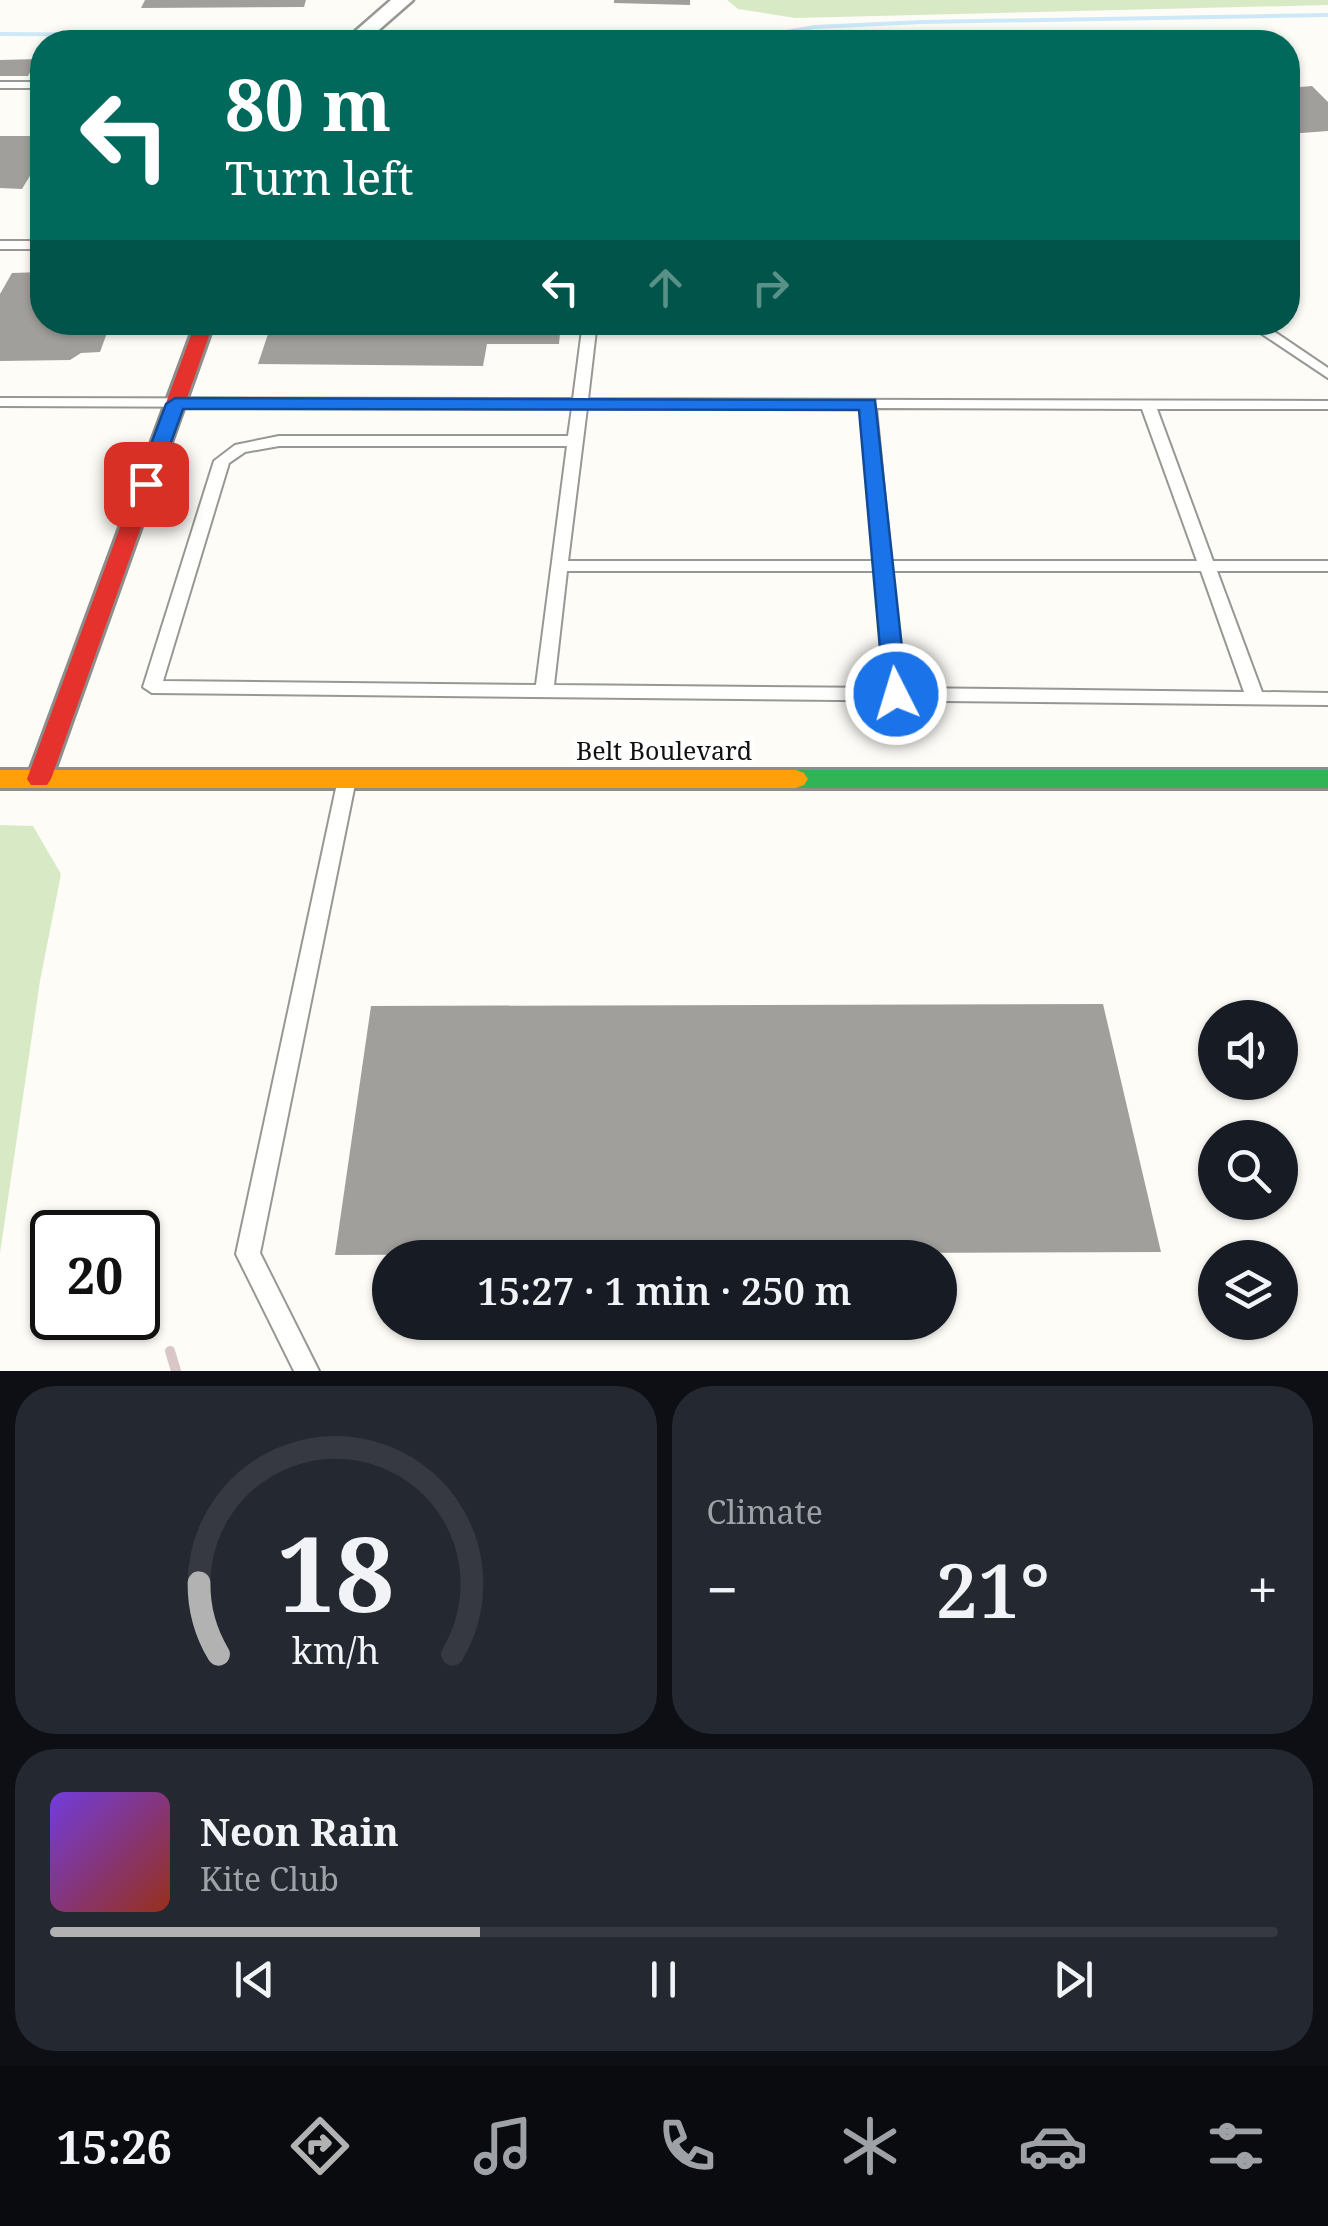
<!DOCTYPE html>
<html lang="en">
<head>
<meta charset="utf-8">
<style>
  :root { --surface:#171b24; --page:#242831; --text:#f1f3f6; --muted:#9ea1a6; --line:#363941; --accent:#b2b2b3 }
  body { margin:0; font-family:"Noto Serif",serif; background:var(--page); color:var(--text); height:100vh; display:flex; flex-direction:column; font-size:38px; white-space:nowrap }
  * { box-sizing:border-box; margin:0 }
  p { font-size:32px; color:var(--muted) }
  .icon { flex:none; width:55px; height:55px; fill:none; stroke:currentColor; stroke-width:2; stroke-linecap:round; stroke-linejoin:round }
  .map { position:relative; height:1371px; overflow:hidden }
  .panel { display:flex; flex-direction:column; gap:15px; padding:15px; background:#0d0f14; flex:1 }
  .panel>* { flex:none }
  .top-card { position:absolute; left:30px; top:30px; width:1270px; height:305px; border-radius:40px; box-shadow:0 2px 8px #0004; background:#00695c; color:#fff; overflow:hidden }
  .tools { position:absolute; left:1198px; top:1000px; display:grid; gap:20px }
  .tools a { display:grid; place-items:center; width:100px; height:100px; border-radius:50%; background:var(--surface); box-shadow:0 2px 8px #0004; font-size:50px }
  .speed { position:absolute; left:30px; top:1210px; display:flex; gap:20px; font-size:50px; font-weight:700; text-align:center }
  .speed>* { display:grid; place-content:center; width:130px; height:130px; border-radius:50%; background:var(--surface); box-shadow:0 2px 8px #0004; line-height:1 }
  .speed .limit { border:5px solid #111; border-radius:15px; background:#fff; color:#111 }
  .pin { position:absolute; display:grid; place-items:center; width:85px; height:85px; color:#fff; margin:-42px; border-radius:20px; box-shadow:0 5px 15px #0006 }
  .me { position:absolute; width:110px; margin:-55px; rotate:355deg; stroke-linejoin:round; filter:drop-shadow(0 0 8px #0008) }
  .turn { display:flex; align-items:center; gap:35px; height:210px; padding:0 30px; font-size:45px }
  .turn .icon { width:130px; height:130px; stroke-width:2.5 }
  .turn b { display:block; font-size:70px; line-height:85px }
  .lanes { display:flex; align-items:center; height:95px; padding:0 30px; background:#0003; justify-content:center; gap:50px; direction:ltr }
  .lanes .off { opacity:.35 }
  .big { font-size:75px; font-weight:600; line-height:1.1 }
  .panel .widget { flex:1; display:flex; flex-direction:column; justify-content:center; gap:15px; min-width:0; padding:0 35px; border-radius:40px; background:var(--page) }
  .panel .dial { align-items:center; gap:0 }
  .dial svg { height:260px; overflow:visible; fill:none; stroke:var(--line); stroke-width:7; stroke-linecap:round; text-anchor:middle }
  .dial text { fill:var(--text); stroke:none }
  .song { display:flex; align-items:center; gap:30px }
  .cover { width:120px; height:120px; border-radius:15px; background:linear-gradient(135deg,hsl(260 70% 55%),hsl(10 70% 35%)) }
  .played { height:10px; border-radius:5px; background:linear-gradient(90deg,var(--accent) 35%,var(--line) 35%) }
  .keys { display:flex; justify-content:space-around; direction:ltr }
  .heat { display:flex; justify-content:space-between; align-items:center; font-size:55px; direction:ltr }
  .panel .tiles { flex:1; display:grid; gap:15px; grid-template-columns:1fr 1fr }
  .widget:last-child { grid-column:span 2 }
  .trip { position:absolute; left:372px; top:1240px; width:585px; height:100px; border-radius:50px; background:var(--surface); box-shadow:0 2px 8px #0004; font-weight:600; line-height:100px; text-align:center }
  .tabs { display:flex; height:160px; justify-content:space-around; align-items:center; background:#090b0e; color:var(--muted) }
  .tabs .icon { width:70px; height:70px }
  .tabs .selected { color:var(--accent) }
  .tabs b { font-size:45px; color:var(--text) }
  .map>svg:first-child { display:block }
  .forest { fill:#d8eac5 }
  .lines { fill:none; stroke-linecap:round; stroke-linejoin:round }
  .stream { fill:#cde8f7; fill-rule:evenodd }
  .building { fill:#a19f9c }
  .lane-casing { stroke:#979795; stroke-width:4 }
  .street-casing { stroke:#979795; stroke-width:5 }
  .fast-casing { stroke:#8e8d8b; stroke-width:6 }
  .slow-casing { stroke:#8e8d8b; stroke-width:6 }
  .jam-casing { stroke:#8e8d8b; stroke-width:6 }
  .lane { fill:#fffffe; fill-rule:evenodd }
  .street { fill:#fffffe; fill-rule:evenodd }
  .fast { fill:#30b455; fill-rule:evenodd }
  .slow { fill:#ff9f0a; fill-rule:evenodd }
  .jam { fill:#e5322d; fill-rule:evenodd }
  .rail { stroke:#d9c6c7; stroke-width:10 }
  .route { fill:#1a73e8; stroke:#114b97; stroke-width:2.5 }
  .labels { text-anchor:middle; stroke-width:10; stroke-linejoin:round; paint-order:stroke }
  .street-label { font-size:25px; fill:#111; stroke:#fff }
</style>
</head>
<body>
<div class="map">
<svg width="1328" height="1371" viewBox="0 0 1328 1371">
  <rect width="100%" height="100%" fill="#fdfcf7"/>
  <g class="forest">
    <polygon points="727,0 1328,0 1328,5 795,18 738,9"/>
    <polygon points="0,825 33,826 61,874 40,981 0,1253"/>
  </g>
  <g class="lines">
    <g class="stream">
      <polygon points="1328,13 1328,17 922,24 814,29 739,42 391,38 387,36 391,34 735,39 814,25 922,20"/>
      <polygon points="0,32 312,34 316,36 312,38 0,36"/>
    </g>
  </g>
  <g class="building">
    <polygon points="145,0 306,0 304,7 141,8"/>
    <polygon points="614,0 690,0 690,5 614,3"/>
    <polygon points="38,59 28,76 0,76 0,60"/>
    <polygon points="1312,86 1328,102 1328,131 1288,134 1288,88"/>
    <polygon points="0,136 42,136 42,156 22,189 0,188"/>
    <polygon points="42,272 42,322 111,322 100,352 81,353 70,360 0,361 0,294 12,273"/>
    <polygon points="272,322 561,322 559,344 487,344 483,366 258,364"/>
    <polygon points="1103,1004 1161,1252 335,1255 371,1006"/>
  </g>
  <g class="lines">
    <g class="lane-casing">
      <g id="lane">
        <rect x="0" y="82" width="42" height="6"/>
        <rect x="0" y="241" width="42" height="8"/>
        <path d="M 583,322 L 597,322 L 588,399 L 1328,401 L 1328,409 L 1157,409 L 1213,561 L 1328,561 L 1328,571 L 1217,571 L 1262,692 L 1328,693 L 1328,705 L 152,693 L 143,687 L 214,461 L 235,445 L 279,436 L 568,436 L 572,408 L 0,406 L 0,398 L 573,399 ZM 587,408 L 861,408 L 875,561 L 568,561 ZM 876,408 L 1142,409 L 1197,561 L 891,561 ZM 279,446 L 567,446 L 536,685 L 163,681 L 229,463 L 245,452 ZM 567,571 L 875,571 L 886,688 L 554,685 ZM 892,571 L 1201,571 L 1244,692 L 903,688 Z"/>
        <polygon points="1244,322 1260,322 1328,368 1328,378"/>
        <polygon points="347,772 354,774 356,779 260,1253 319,1371 294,1371 236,1254 338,779 340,774"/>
      </g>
    </g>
    <g class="street-casing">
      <polygon id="street" points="391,0 413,0 365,42 343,42"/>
    </g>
    <g class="fast-casing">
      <polygon id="fast" points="796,770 1328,770 1328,788 796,788 788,785 784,779 788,773"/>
    </g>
    <g class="slow-casing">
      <polygon id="slow" points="0,770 796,770 804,773 808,779 804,785 796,788 0,788"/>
    </g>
    <g class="jam-casing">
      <polygon id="jam" points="196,322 214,322 51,779 47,785 31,785 27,779"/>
    </g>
    <use href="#lane" class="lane"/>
    <use href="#street" class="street"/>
    <use href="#fast" class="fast"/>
    <use href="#slow" class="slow"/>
    <use href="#jam" class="jam"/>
    <polyline class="rail" points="170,1351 176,1371"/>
  </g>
  <polygon class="route" points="175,398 875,400 907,694 896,703 884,694 859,410 183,409 156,484 153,488 139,488 136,484 166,404"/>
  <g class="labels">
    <g class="street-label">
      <text x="664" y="760">Belt Boulevard</text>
    </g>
  </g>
</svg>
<div class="tools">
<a><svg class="icon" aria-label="sound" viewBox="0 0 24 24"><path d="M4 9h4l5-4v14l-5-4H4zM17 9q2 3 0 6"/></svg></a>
<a><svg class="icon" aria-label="search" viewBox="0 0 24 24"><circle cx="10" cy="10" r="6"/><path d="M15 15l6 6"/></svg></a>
<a><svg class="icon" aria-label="layers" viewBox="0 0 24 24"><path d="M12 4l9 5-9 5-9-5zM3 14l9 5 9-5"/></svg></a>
</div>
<div class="speed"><div class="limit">20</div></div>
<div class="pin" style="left:146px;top:484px;background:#d93025"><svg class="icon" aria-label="arrive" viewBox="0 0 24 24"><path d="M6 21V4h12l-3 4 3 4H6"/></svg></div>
<svg class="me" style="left:896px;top:694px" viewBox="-20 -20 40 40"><circle r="17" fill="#1a73e8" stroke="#fff" stroke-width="3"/><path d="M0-11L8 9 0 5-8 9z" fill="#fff"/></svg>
<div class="trip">15:27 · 1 min · 250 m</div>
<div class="top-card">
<div class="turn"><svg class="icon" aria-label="left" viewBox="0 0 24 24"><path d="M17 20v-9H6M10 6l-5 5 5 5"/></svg><div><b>80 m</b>Turn left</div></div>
<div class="lanes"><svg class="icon" aria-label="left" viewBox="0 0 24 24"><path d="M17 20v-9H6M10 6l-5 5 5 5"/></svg><svg class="icon off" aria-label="ahead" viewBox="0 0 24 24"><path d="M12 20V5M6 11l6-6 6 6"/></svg><svg class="icon off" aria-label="right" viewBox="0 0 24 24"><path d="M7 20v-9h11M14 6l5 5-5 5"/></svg></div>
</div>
</div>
<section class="panel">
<div class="tiles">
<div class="widget dial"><svg viewBox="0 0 100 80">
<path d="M14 69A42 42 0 1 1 86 69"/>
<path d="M14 69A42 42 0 0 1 8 47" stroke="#b2b2b3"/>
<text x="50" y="56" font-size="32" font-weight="700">18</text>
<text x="50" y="72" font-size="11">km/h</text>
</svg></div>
<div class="widget"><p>Climate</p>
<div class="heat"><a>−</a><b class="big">21°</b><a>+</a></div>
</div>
<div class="widget">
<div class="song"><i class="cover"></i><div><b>Neon Rain</b><p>Kite Club</p></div></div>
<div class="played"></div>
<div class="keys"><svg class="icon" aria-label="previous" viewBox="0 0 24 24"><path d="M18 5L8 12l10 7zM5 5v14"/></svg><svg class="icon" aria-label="pause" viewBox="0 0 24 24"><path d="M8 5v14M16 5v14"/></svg><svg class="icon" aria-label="next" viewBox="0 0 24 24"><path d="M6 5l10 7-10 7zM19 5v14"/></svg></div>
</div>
</div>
</section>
<nav class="tabs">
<b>15:26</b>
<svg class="icon selected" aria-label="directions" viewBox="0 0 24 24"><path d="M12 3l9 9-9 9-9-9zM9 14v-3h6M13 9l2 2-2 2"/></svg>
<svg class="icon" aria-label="music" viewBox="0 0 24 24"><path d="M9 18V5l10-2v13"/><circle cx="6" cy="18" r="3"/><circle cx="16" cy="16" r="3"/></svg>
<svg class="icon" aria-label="phone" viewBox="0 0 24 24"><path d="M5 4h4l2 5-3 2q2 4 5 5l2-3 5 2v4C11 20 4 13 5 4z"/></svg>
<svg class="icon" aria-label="climate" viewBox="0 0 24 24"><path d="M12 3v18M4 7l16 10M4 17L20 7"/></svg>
<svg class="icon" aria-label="car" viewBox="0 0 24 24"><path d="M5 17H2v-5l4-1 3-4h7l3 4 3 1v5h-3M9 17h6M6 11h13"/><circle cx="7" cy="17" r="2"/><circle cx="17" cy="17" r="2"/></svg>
<svg class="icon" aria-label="filters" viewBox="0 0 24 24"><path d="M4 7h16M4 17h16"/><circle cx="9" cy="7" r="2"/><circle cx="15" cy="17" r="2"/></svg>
</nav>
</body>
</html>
